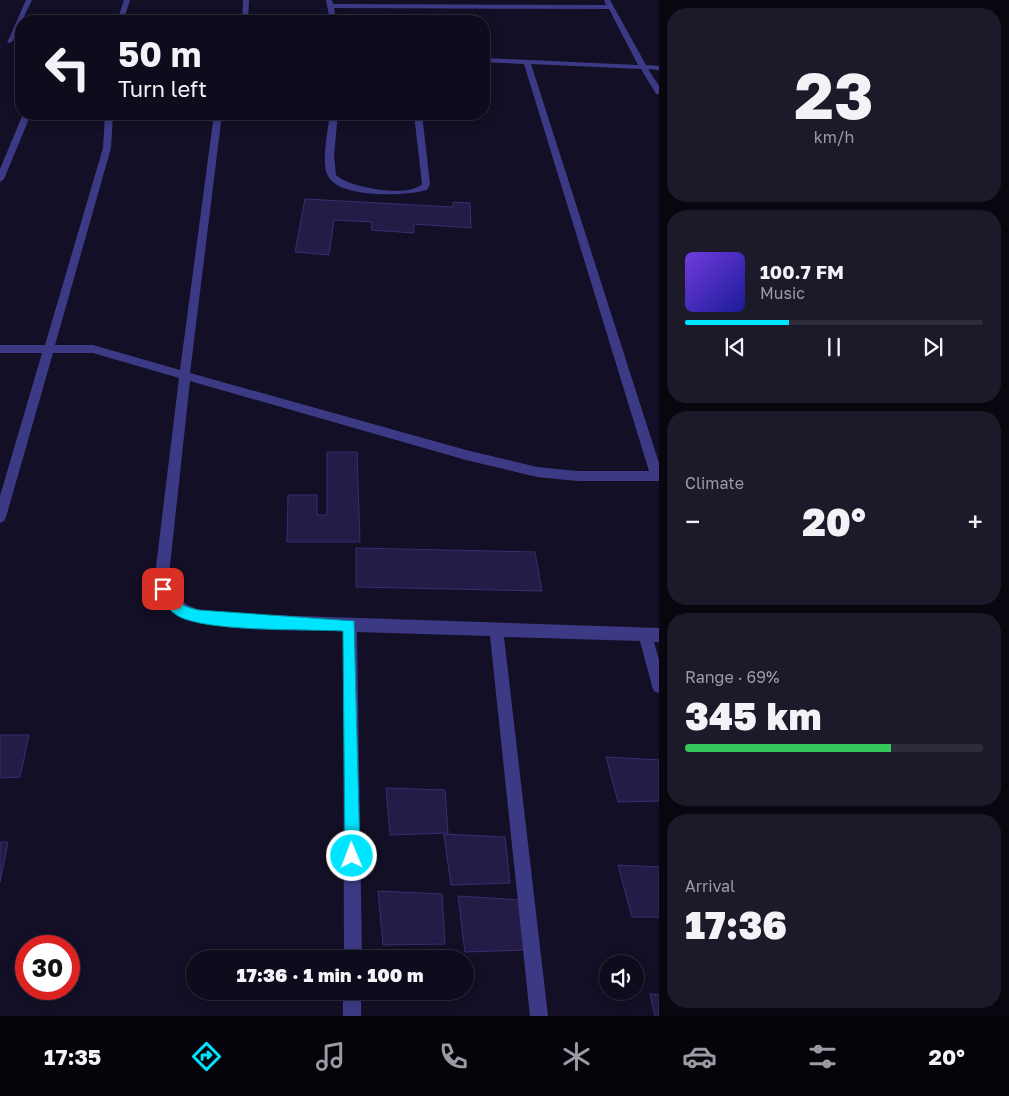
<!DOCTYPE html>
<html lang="en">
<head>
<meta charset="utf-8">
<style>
  :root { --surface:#0e0b1c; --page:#1c1929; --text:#f1f3f6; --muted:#9b9ba3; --line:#2e2b3b; --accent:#00e5ff }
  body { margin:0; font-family:"Golos Text",sans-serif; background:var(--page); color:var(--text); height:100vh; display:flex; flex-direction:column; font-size:19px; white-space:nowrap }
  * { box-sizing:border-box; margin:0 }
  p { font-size:16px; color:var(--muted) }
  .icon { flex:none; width:28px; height:28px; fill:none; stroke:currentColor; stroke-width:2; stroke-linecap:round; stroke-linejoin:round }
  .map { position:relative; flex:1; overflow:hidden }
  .drawer { display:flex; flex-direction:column; gap:8px; padding:8px; background:#08060f; width:350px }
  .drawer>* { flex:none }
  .banner { position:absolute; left:15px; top:15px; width:475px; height:105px; border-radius:20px; box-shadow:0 2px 12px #0003,0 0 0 1px var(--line); background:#0e0b1c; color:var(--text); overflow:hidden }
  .buttons { position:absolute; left:599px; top:955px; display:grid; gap:10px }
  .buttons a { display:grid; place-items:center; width:45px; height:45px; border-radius:50%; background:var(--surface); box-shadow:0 2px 12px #0003,0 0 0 1px var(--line); font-size:25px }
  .speed { position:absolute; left:15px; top:935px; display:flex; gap:10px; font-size:25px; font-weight:700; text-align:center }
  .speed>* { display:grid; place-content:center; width:65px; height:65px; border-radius:50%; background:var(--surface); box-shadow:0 2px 12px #0003,0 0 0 1px var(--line); line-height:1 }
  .speed .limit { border:8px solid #d22; background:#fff; color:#111 }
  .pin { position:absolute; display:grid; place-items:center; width:42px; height:42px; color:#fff; margin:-21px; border-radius:10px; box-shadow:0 2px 8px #0006 }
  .me { position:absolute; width:55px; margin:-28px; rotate:359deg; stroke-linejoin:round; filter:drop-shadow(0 0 4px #0008) }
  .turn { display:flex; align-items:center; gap:18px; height:105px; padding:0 20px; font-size:22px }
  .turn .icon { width:65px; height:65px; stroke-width:2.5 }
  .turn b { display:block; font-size:35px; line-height:42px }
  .big { font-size:38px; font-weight:800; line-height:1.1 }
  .drawer .widget { flex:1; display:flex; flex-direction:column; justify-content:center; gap:8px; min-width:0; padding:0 18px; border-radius:20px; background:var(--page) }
  .drawer .dial { align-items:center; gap:0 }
  .dial b { font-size:65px; line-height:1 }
  .song { display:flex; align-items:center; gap:15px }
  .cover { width:60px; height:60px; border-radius:8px; background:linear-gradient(135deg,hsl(260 70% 55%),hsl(240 70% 35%)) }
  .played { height:5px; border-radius:2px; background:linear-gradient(90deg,var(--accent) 35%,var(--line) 35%) }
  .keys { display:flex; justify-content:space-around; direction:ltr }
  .heat { display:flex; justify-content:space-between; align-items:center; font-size:28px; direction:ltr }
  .charge { height:8px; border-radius:4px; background:linear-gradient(90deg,#34c759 69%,var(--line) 0) }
  .trip { position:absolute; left:186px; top:950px; width:288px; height:50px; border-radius:25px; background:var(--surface); box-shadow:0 2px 12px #0003,0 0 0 1px var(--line); font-weight:800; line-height:50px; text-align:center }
  .tabs { display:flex; height:80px; justify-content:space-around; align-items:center; background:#06040b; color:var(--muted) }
  .tabs .icon { width:35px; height:35px }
  .tabs .active { color:var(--accent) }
  .tabs b { font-size:22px; color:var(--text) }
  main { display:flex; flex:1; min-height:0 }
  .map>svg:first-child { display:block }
  .building { fill:#241b47; stroke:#3b2d73 }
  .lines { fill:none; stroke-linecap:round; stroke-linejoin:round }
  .street { fill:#3d3a85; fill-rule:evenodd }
  .route { fill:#00e5ff; stroke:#0095a6 }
</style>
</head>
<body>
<main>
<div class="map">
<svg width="659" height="1016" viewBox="0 0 659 1016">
  <rect width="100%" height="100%" fill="#130f26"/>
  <g class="building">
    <polygon points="305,199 453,207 453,202 470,203 471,228 414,224 414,233 371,230 372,222 334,220 329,255 295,252"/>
    <polygon points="327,452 357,452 360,542 287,542 288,495 317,495 317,515 327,515"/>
    <polygon points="356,548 535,552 542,591 356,587"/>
    <polygon points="0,735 29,735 20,777 0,778"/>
    <polygon points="606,757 659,760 659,801 618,802"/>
    <polygon points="386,788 445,790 448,833 390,835"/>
    <polygon points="444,834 505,837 510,883 451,885"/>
    <polygon points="0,842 8,842 0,882"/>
    <polygon points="618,865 659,867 659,917 632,917"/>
    <polygon points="378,891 442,894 445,944 383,945"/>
    <polygon points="458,896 522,900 527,950 465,952"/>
    <polygon points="650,994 659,995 659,1016 655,1016"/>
  </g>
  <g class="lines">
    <g class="street">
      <polygon points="26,0 32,0 12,42 7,43"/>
      <polygon points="124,0 130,0 123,21 117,21"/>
      <polygon points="243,0 249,0 248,21 242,21"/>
      <path d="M 326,0 L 332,0 L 333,4 L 606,5 L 604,0 L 610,0 L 646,65 L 659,66 L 659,70 L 648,69 L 659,86 L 659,94 L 656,94 L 641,69 L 531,64 L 659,463 L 659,481 L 577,481 L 537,477 L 466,460 L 190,381 L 169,575 C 177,615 208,611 242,614 L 659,628 L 659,642 L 654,642 L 659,660 L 659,693 L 654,691 L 652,686 L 640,641 L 504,637 L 548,1016 L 530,1016 L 490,636 L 357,632 L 362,959 L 344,959 L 343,631 C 305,630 202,634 173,612 C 162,602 158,589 155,575 L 179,378 L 93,353 L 53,353 L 6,517 L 4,521 L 0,523 L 0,496 L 42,353 L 0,353 L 0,345 L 45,345 L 103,148 L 105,114 L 113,114 L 111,148 L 55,345 L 93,345 L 180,370 L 214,114 L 222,114 L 190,373 L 466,450 L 537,467 L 577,471 L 649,471 L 524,64 L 484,62 L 484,58 L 638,65 L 609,9 L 334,8 L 336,21 L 330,21 Z"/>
      <polygon points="23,114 31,114 4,179 0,182 0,169"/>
      <path d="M 330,114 L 338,114 L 334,155 L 336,175 C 349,188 409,198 422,184 L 414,114 L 422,114 L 430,184 L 427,190 C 406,196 340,199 328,176 C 321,162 328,130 330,114 Z"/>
      <rect x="343" y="991" width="18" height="25"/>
    </g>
  </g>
  <path class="route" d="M 163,583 C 170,586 171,593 176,599 C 182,606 190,608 198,610 L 354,621 L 360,856 L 358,861 L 352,864 L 347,861 L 345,856 L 343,631 C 307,629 206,632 178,616 C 168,610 161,599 157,589 Z"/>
</svg>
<div class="buttons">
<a><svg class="icon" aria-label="sound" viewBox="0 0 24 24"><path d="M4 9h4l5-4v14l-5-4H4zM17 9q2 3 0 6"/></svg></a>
</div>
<div class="speed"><div class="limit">30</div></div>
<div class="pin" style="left:163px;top:589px;background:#d93025"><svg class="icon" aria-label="arrive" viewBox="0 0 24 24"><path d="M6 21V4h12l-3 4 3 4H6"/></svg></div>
<svg class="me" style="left:352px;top:856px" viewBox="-20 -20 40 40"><circle r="17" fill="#00e5ff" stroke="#fff" stroke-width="3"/><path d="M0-11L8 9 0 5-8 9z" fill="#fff"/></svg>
<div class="trip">17:36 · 1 min · 100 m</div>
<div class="banner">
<div class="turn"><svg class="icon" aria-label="left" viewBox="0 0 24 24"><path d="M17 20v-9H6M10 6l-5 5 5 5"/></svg><div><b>50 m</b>Turn left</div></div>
</div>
</div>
<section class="drawer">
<div class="widget dial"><b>23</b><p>km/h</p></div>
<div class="widget">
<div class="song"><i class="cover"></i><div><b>100.7 FM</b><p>Music</p></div></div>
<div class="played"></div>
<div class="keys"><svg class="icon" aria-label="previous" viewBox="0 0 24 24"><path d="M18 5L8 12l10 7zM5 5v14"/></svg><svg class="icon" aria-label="pause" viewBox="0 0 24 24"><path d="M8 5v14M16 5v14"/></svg><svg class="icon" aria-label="next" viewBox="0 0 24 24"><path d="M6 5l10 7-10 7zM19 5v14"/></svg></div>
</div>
<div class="widget"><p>Climate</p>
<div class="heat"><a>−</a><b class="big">20°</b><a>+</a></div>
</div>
<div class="widget"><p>Range · 69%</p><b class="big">345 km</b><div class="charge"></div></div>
<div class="widget"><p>Arrival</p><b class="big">17:36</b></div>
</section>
</main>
<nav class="tabs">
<b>17:35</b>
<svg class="icon active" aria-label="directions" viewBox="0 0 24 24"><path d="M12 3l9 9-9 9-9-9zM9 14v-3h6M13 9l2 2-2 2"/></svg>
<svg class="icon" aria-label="music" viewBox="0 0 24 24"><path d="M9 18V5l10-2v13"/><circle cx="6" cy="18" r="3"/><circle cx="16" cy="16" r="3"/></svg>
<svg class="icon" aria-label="phone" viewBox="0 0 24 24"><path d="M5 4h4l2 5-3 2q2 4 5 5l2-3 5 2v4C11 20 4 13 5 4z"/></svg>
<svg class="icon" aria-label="climate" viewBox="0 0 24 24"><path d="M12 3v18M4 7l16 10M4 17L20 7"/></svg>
<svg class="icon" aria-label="car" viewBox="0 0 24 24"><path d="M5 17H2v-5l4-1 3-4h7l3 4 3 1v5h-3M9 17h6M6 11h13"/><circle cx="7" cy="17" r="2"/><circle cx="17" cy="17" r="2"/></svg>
<svg class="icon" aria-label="filters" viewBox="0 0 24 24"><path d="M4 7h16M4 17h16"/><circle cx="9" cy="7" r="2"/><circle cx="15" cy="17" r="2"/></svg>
<b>20°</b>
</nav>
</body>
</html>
